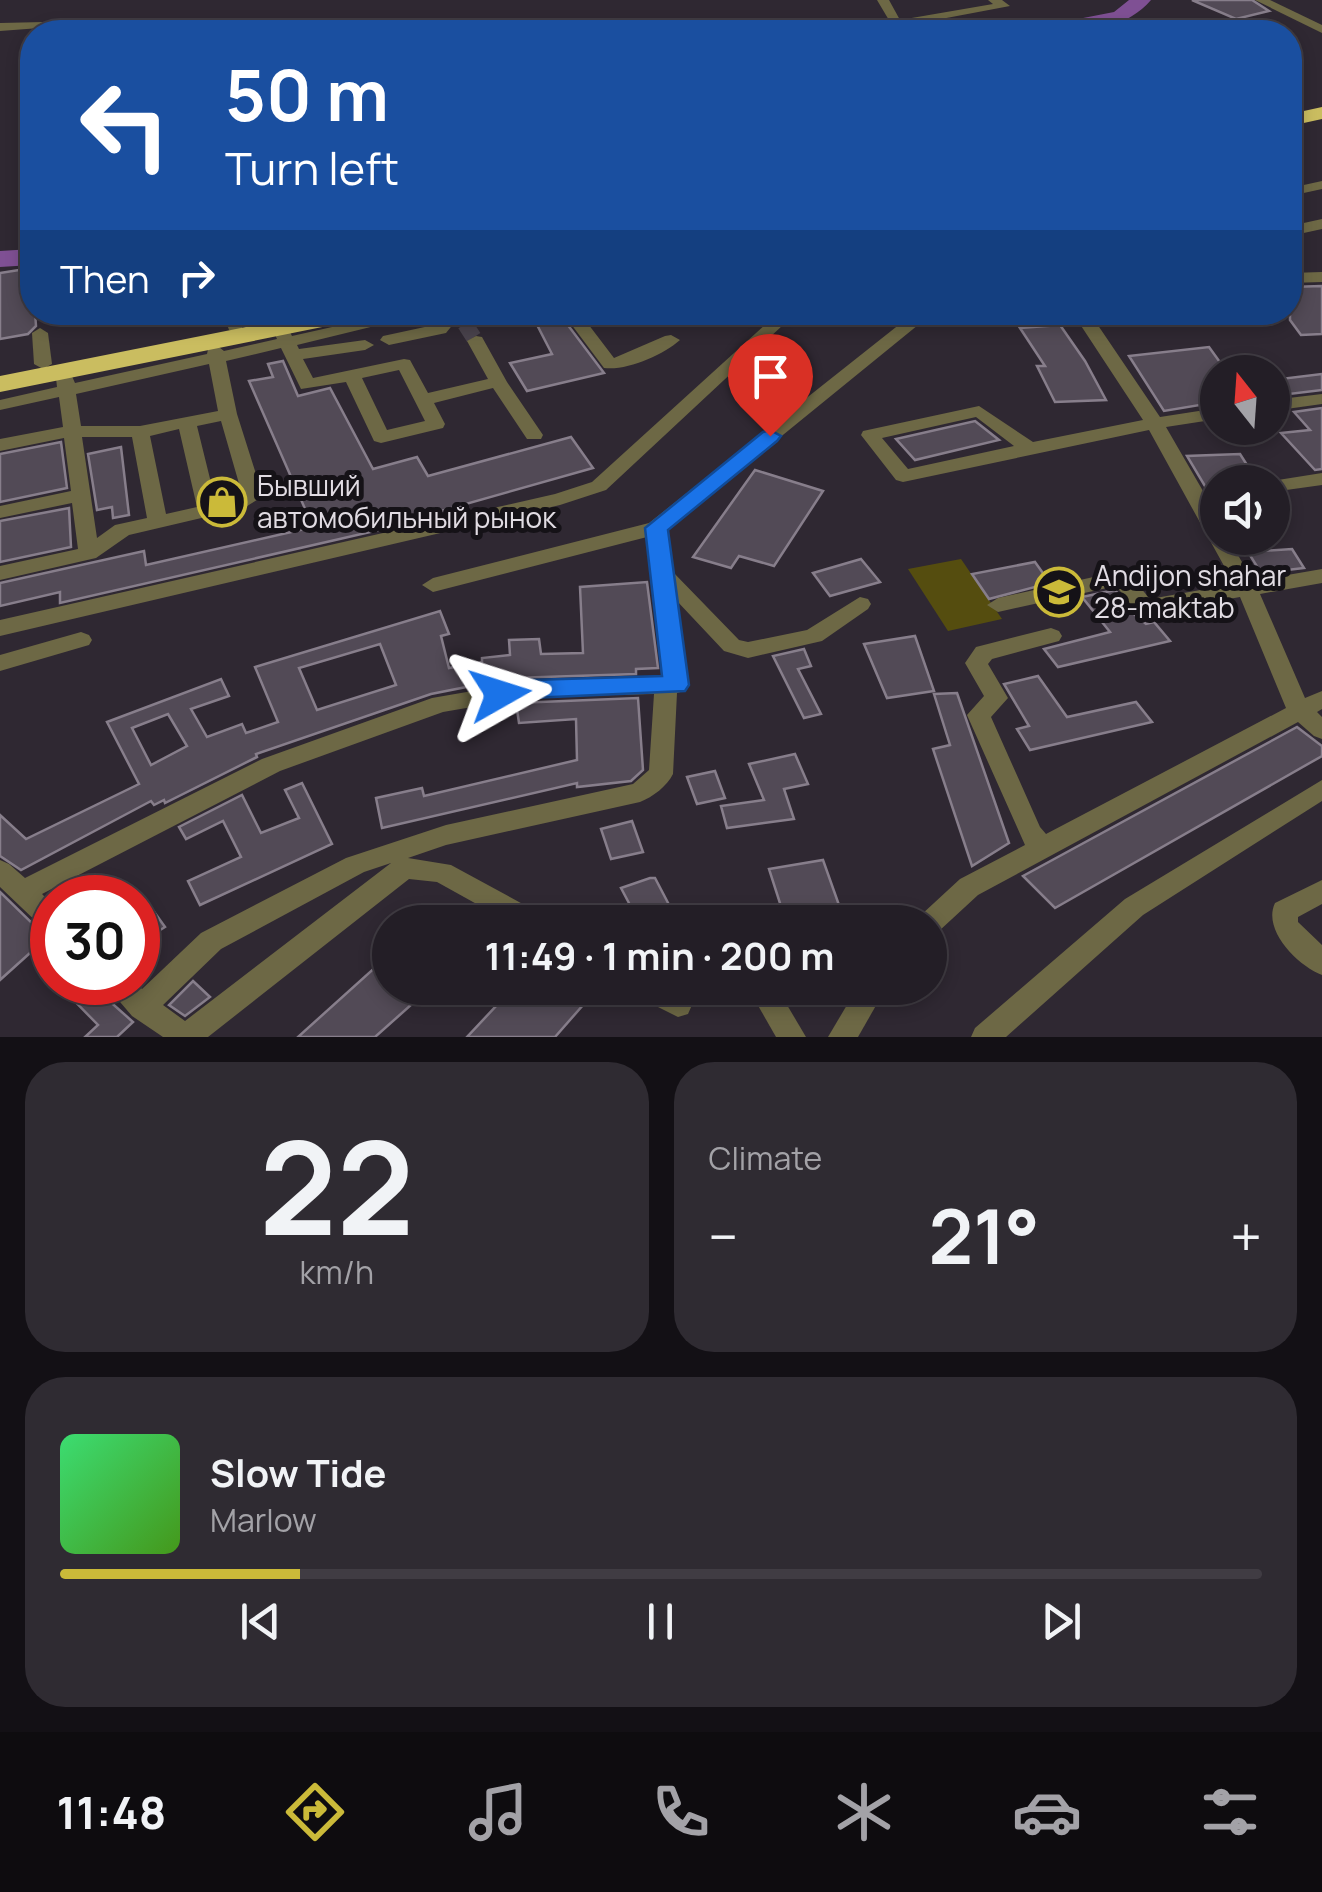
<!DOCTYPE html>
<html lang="en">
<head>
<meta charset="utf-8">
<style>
  :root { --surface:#231e26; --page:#2f2b32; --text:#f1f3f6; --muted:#a3a2a7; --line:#403c43; --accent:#cbba39 }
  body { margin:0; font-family:Manrope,sans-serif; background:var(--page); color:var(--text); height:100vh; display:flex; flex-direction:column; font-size:38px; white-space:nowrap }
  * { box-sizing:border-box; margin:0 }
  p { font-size:32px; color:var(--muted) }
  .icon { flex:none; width:55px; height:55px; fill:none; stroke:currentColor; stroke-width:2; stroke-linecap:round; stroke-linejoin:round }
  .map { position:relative; height:1037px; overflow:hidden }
  .side { display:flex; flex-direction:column; gap:25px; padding:25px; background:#131015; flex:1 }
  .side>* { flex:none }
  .banner { position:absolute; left:20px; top:20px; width:1282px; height:305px; border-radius:40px; box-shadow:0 5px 15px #0003,0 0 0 2px var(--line); background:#1a4fa0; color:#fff; overflow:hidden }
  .needle { width:65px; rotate:343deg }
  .tools { position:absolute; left:1200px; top:355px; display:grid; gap:20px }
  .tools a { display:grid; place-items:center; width:90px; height:90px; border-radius:50%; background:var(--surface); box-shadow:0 5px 15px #0003,0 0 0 2px var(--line); font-size:50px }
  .speed { position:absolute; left:30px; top:875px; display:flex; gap:20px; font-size:50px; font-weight:700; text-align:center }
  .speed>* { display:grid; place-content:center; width:130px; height:130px; border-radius:50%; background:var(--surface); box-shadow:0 5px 15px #0003,0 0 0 2px var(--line); line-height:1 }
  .speed .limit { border:15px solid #d22; background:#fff; color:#111 }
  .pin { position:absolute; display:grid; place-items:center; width:85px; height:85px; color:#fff; margin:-102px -42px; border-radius:50% 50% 50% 0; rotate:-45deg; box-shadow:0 0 10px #0007 }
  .pin .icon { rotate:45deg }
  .me { position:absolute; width:110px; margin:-55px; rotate:84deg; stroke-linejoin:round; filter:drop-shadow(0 0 8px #0008) }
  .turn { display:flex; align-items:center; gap:35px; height:210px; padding:0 40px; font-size:45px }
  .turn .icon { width:130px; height:130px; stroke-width:2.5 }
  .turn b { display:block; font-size:70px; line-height:85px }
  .then { display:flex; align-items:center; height:95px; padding:0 40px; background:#0003; gap:20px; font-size:38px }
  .big { font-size:75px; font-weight:700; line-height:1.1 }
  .side .tile { flex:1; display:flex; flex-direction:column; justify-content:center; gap:15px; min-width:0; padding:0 35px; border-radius:40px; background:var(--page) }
  .side .dial { align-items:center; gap:0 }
  .dial b { font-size:130px; line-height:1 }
  .song { display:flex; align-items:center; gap:30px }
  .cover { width:120px; height:120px; border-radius:15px; background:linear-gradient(135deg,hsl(140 70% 55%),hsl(100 70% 35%)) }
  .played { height:10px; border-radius:5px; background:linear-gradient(90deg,var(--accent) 20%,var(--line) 20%) }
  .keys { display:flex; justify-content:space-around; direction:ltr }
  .heat { display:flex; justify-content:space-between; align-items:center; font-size:55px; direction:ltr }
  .side .tiles { flex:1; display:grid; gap:25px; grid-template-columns:1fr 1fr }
  .tile:last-child { grid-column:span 2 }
  .trip { position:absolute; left:372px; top:905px; width:575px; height:100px; border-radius:50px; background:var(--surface); box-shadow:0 5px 15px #0003,0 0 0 2px var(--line); font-weight:700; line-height:100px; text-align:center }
  .menu { display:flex; height:160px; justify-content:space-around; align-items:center; background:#0e0c0f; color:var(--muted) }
  .menu .icon { width:70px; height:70px }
  .menu .active { color:var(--accent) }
  .menu b { font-size:45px; color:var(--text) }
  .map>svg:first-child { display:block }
  .green { fill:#554d0f }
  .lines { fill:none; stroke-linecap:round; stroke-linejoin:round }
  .river { fill:#7f5094; fill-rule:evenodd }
  .building { fill:#524a56; stroke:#877e8b; stroke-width:2.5; fill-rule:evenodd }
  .minor-tunnel { stroke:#4a434d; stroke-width:16; stroke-dasharray:16 8; stroke-linecap:butt }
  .minor { fill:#6d6845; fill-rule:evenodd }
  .highway { fill:#cabd60; fill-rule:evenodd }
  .route { fill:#1a73e8; stroke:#114b97; stroke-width:2.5 }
  .labels { text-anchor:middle; stroke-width:10; stroke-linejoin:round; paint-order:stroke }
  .poi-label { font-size:28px; fill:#e1dce3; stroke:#151217; text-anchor:start }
</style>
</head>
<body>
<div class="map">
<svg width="1322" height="1037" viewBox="0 0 1322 1037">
  <rect width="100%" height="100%" fill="#2f2832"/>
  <polygon class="green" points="961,559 1002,619 948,631 908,569"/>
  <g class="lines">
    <g class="river">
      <path d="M 1129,0 L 1151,0 C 1123,33 1072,35 1032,32 L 1042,26 L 1114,12 Z"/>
      <polygon points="32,249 32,265 0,267 0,251"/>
    </g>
  </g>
  <g class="building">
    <polygon points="1192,0 1252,0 1269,11 1236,19"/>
    <polygon points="32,268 36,326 28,334 0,339 0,273"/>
    <polygon points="1322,286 1322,334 1301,335 1290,320 1290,287"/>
    <polygon points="545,312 558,312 604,373 527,391 510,363 552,354 532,315"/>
    <polygon points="1060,325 1085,361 1106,400 1055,402 1037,366 1045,366 1020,328"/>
    <polygon points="1209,347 1227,372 1218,372 1218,402 1164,411 1129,356"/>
    <polygon points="283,361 298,396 330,388 373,469 417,457 428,476 571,437 593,468 434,513 436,517 60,603 60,592 0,606 0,583 144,551 146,565 313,527 249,381 273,377 268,364"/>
    <polygon points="1322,374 1322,390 1281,395 1272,385 1272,380"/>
    <polygon points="1322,408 1322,469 1315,470 1281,433 1310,430 1294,412"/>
    <polygon points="975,421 999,440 915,460 896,439"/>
    <polygon points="61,442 67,488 0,502 0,454"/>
    <polygon points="121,447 129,515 113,518 112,507 97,510 88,454"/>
    <polygon points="1240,454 1256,479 1218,481 1218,508 1187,456"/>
    <polygon points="755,470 823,491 774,566 739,556 731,568 693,557"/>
    <polygon points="69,508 71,547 0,562 0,521"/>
    <polygon points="1292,549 1304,568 1261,573 1248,552"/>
    <polygon points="861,559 880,582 830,596 813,573"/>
    <polygon points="1035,562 1050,583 989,599 972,574"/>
    <path d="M 647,582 L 658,668 L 636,669 L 636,674 L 512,678 L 431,694 L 256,754 L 257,757 L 165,803 L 164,800 L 154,805 L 151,801 L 21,870 L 0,856 L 0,815 L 26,839 L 139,784 L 107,722 L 221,679 L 229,696 L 191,709 L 207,737 L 242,724 L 246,733 L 278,722 L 255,667 L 440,611 L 449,634 L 441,636 L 449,668 L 482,662 L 482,658 L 510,655 L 509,640 L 539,639 L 541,654 L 583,653 L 580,587 ZM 380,644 L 396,685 L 317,710 L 299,668 ZM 168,714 L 187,746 L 151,765 L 132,728 Z"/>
    <polygon points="1115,590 1134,614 1146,624 1154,622 1170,641 1058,667 1044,649 1110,632 1082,597"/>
    <polygon points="915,636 934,691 887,698 864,644"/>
    <polygon points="804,649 811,666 798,669 821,714 804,718 773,656"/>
    <polygon points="1038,676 1067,717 1136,702 1152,722 1030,750 1017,729 1029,726 1004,684"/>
    <polygon points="957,693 1009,843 972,866 933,749 950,745 934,694"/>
    <polygon points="638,698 643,770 631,781 577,787 577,783 382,828 376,798 422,788 424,796 577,760 576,719 519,723 516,703"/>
    <polygon points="1297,727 1322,746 1322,756 1055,908 1023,876"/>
    <polygon points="795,754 808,784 784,789 794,819 727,828 721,806 764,800 749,764"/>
    <polygon points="715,771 725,798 697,804 687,777"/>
    <polygon points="302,783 332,844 200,905 188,881 241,857 223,821 186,839 179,827 242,795 261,833 299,818 285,790"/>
    <polygon points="632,821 643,852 611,859 601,829"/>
    <polygon points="823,860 845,922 786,922 769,869"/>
    <polygon points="650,878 655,878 678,922 639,922 621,888"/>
    <polygon points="0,892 40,931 51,934 0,980"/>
    <polygon points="147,902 165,927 138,944 138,908"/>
    <polygon points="390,954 390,988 430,988 375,1037 298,1037"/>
    <polygon points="193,981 210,997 185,1016 169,1005"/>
    <polygon points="56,982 88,982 133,1022 117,1037 85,1037 98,1025"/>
    <polygon points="513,988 598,988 555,1037 467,1037"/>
  </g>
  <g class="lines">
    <polyline class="minor-tunnel" points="465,324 476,341"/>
    <g class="minor">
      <polygon points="877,0 889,0 900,20 993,4 988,0 1002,0 1010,6 904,26 908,32 896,32"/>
      <polygon points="1255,0 1270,0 1322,25 1322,33"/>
      <polygon points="44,22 44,26 40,28 0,31 0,23"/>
      <polygon points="1322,181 1322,189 1290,196 1290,188"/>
      <polygon points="1322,219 1322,229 1290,236 1290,226"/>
      <polygon points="1322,272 1322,282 1290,283 1290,273"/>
      <polygon points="223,312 239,312 243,326 241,330 229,330"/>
      <path d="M 399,312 L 432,312 L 297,345 L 299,349 L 365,340 L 374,345 L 365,350 L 303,359 L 313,378 L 404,359 L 410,360 L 428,393 L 488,379 L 467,341 L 476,336 L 482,337 L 507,382 L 543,435 L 541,439 L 527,439 L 493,388 L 434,403 L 445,424 L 443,428 L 381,443 L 374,441 L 346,382 L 301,389 L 281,348 L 226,361 L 237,414 L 263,496 L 244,508 L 129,535 L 96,558 L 0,580 L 0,566 L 78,549 L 72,503 L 0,518 L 0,506 L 71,491 L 64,438 L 0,451 L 0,439 L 63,427 L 59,397 L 0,410 L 0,400 L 57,387 L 56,378 L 65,373 L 71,374 L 75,383 L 207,354 L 209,345 L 215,344 L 224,351 L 277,339 L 273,330 L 281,325 L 287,326 L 292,336 ZM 209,364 L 218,411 L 140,426 L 81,426 L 76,394 ZM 399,370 L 425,421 L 387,430 L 362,378 ZM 221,421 L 242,494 L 216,503 L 197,426 ZM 179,429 L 197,507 L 166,514 L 150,436 ZM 82,437 L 132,437 L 147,518 L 115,525 L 97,538 Z"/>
      <polygon points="446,312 463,312 446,333 389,345 380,340 383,336 434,325"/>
      <path d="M 562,312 L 579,312 L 614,358 L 665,336 L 671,335 L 680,340 C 663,355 627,371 604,368 Z"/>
      <polygon points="779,312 797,312 606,490 560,505 0,636 0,620 555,494 592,482"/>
      <path d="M 915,312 L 934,312 L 666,530 L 672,571 L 739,640 L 748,642 L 807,630 L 860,597 L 868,599 L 871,604 L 868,609 L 822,641 L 748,658 L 724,651 L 676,600 L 687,685 L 684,691 L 677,693 L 673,774 C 667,786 653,797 640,802 L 446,845 L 408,858 L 451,865 L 541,914 L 545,922 L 509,922 L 437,882 L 409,879 L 208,1037 L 163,1037 L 132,1016 L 103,982 L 136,982 L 142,989 L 201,933 L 346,858 L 446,825 L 633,784 L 649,770 L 654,694 L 530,697 L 443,712 L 280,771 L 42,894 L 52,904 L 52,931 L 43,928 L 0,887 L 0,860 L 9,864 L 25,878 L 262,759 L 432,698 L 530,681 L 664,677 L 647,537 L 433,592 L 422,585 L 433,578 L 649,523 ZM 391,863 L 185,1021 L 163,1005 L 221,949 L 364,872 Z"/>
      <path d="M 1072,312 L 1089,312 L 1160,417 L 1218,408 L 1218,419 L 1166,427 L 1218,517 L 1218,538 L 1228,538 L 1253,581 L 1322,569 L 1322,583 L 1260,594 L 1305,698 L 1322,691 L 1322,709 L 1317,712 L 1322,717 L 1322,739 L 1314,736 L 1298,722 L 978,895 L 939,931 L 930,934 L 930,922 L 917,922 L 921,915 L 960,879 L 1025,845 L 967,715 L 984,696 L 965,663 L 976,647 L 1051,628 L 1059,631 L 1062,636 L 1059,641 L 992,659 L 988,664 L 1008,698 L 991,717 L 1040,827 L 1046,834 L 1286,708 L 1240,597 L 1145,614 L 1137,612 L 1116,586 L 998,612 L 987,605 L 998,598 L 1121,571 L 1128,573 L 1150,599 L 1234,584 L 1149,430 L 903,482 L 896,480 L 861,435 L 863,431 L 979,406 L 1033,442 L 1143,420 ZM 976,417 L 1014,446 L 908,469 L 882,438 Z"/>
      <polygon points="40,328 48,333 52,364 43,369 34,364 32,333"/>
      <polygon points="1322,394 1322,404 1272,411 1272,400"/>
      <polygon points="1322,473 1322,485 1272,492 1272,482 1265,482"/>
      <polygon points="81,632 89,635 92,640 89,645 0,671 0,655"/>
      <polygon points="1322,780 1322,801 1143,915 1006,1037 971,1037 975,1028 1125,899"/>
      <path d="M 1322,880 L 1322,904 L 1298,917 L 1298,922 L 1322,945 L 1322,975 C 1298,966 1262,930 1275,903 Z"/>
      <path d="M 634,988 C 655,987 682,982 692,1005 L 688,1014 L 678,1017 L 638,997 Z"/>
      <polygon points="748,988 777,988 806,1037 776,1037"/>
      <polygon points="857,988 886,988 858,1037 828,1037"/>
    </g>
    <g class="highway">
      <polygon points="1322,107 1322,119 1290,126 1290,114"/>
      <polygon points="322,312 374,312 362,319 0,392 0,376"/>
    </g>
  </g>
  <polygon class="route" points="770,430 781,436 777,441 668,530 689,685 685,691 530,698 500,703 491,701 487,694 491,687 530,680 662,676 645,528 763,432"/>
  <defs>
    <g id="shop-ring" transform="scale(2.5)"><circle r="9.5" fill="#151217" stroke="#cbba39" stroke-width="1.5"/><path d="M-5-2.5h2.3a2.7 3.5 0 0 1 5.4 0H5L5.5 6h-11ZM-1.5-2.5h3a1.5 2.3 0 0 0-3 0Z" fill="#cbba39"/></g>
    <g id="school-ring" transform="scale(2.5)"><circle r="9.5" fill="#151217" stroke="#cbba39" stroke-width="1.5"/><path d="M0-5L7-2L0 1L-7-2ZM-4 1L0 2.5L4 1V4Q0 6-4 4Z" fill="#cbba39"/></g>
  </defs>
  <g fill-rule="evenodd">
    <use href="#shop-ring" x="222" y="502"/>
    <use href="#school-ring" x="1059" y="592"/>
  </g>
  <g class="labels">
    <g class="poi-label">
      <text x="257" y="496">Бывший<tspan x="257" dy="32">автомобильный рынок</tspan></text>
      <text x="1094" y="586">Andijon shahar<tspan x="1094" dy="32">28-maktab</tspan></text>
    </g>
  </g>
</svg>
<div class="tools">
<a><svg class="needle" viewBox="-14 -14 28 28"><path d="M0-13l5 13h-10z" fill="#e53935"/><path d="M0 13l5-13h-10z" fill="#a3a2a7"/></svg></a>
<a><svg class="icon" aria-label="sound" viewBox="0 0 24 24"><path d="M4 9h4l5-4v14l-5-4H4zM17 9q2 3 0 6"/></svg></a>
</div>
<div class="speed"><div class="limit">30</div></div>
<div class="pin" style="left:770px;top:436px;background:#d93025"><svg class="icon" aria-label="arrive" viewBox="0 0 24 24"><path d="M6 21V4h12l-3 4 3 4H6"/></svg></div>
<svg class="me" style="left:500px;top:694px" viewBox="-20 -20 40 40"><path d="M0-17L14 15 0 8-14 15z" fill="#1a73e8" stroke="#fff" stroke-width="4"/></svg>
<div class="trip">11:49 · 1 min · 200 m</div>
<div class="banner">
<div class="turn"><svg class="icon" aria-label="left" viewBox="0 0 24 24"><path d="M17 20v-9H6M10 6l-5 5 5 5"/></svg><div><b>50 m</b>Turn left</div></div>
<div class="then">Then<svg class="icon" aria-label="right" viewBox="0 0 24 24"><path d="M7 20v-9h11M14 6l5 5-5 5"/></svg></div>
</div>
</div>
<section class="side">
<div class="tiles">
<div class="tile dial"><b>22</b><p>km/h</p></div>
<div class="tile"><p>Climate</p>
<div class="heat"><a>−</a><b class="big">21°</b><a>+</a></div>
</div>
<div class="tile">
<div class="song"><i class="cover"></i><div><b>Slow Tide</b><p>Marlow</p></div></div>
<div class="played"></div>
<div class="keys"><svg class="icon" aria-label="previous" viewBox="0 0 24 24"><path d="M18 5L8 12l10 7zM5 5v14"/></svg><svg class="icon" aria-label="pause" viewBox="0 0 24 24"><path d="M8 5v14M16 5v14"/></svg><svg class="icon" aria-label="next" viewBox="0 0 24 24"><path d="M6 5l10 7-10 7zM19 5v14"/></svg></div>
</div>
</div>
</section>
<nav class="menu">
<b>11:48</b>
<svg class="icon active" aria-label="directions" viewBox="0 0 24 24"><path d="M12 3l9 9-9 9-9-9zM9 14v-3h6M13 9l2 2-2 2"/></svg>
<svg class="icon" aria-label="music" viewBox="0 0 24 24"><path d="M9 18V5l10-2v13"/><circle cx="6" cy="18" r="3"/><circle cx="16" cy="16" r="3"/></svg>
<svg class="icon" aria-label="phone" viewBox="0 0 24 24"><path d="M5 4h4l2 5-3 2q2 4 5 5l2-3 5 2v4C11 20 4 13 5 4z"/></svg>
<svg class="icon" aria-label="climate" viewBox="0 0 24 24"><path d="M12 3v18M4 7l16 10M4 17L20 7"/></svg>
<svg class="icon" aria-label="car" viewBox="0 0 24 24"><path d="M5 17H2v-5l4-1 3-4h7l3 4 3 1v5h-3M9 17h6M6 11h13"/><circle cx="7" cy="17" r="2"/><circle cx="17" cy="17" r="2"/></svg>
<svg class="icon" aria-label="filters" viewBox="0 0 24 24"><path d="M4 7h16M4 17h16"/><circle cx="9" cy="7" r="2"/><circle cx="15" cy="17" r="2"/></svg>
</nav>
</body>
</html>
